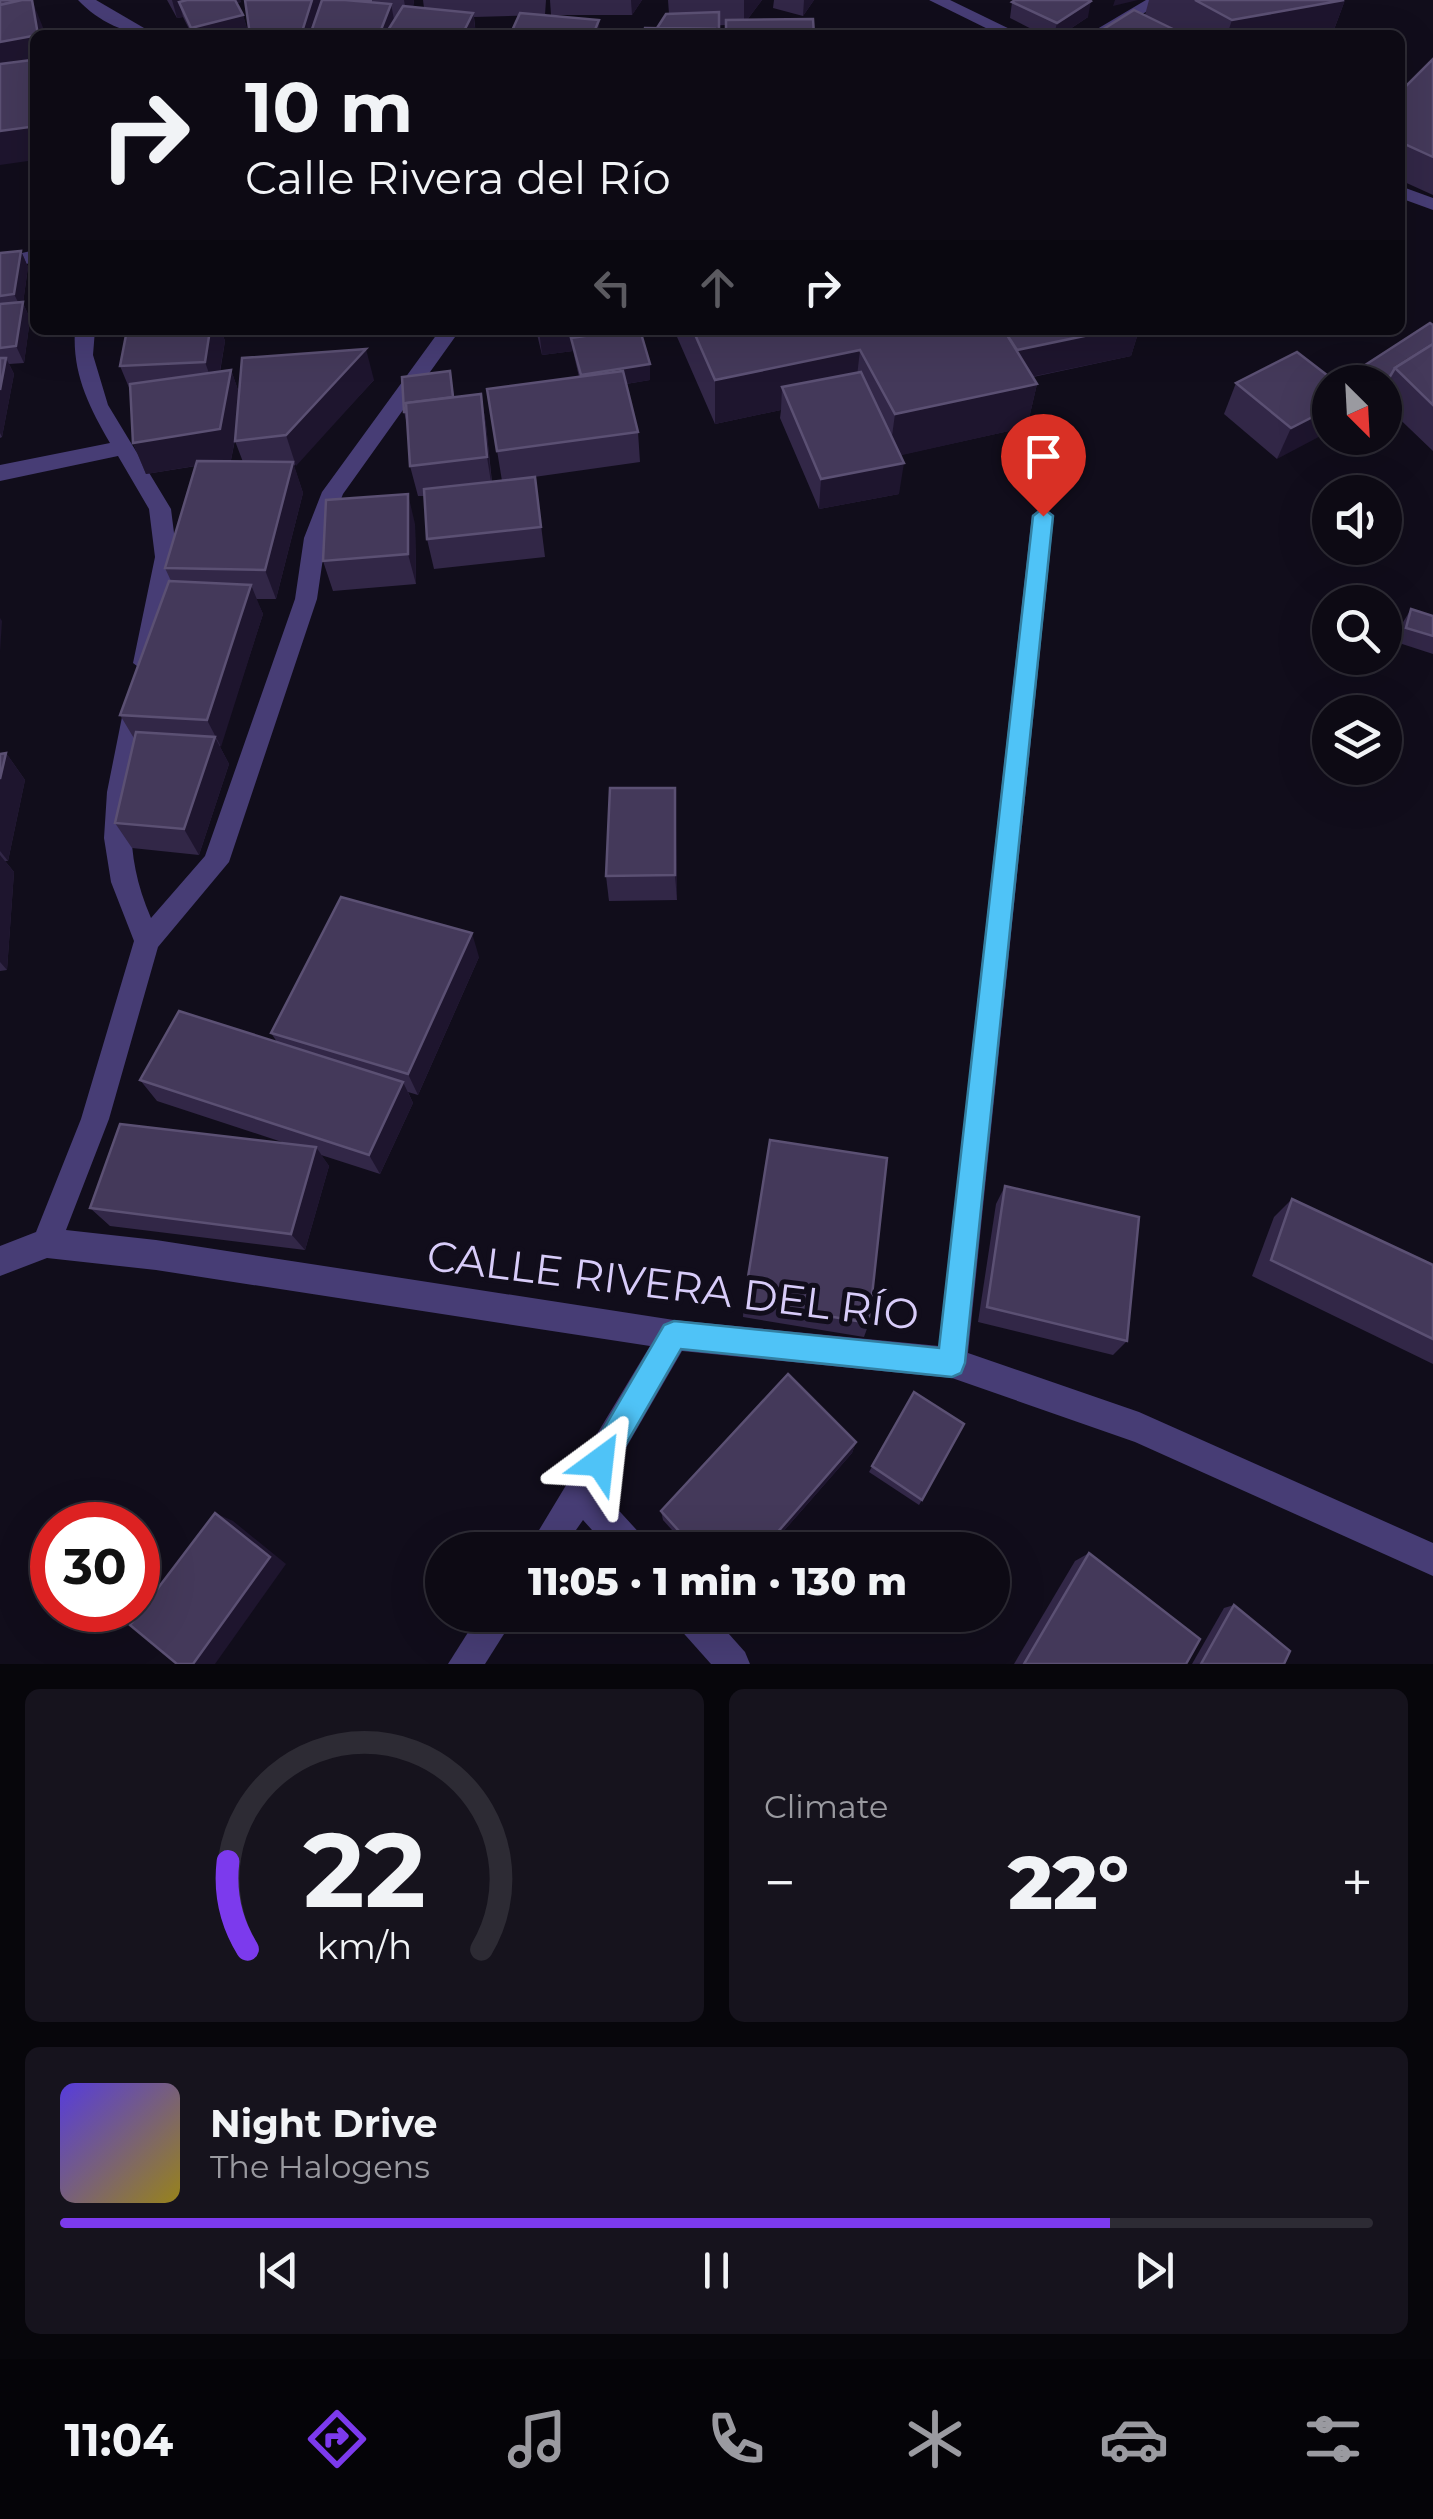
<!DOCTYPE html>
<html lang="en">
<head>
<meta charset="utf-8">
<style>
  :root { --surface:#0d0a14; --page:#16131d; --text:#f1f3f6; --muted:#9a9aa0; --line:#2d2b34; --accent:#7c3aed }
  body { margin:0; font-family:Montserrat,sans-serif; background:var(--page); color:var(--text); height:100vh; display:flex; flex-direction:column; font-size:38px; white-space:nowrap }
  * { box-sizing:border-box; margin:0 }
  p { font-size:32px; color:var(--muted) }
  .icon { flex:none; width:55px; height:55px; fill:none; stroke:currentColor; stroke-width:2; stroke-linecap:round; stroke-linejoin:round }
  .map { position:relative; height:1664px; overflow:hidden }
  .side { display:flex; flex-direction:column; gap:25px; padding:25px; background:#07060b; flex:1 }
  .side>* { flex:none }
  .banner { position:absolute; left:30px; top:30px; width:1375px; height:305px; border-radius:15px; box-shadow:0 10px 40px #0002,0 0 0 2px var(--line); background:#0d0a14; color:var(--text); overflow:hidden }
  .needle { width:65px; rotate:156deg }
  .controls { position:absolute; left:1312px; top:365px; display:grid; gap:20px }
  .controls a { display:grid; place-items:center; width:90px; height:90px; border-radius:50%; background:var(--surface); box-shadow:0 10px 40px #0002,0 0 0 2px var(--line); font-size:50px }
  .speed { position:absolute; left:30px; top:1502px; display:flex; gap:20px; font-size:50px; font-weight:700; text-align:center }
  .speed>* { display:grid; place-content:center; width:130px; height:130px; border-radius:50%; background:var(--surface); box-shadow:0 10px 40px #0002,0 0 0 2px var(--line); line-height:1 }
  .speed .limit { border:15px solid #d22; background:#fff; color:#111 }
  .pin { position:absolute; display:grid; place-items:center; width:85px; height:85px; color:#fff; margin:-102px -42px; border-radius:50% 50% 50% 0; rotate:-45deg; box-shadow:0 0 10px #0007 }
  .pin .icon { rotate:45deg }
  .me { position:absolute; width:110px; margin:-55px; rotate:30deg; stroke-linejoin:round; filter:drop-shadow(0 0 8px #0008) }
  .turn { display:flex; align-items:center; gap:35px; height:210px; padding:0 50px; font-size:45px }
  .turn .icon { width:130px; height:130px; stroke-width:2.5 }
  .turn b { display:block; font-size:70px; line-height:85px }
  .lanes { display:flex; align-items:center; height:95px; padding:0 50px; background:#0003; justify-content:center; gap:50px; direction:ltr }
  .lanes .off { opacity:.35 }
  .big { font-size:75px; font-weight:800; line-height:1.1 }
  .side .widget { flex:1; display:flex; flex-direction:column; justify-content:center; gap:15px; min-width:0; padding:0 35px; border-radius:15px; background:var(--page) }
  .side .dial { align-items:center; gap:0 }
  .dial svg { height:260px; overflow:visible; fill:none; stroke:var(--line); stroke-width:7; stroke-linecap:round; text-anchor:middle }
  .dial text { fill:var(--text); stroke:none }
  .song { display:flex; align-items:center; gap:30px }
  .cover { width:120px; height:120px; border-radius:15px; background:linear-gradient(135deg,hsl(250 70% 55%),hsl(50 70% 35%)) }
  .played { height:10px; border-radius:5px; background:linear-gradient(90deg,var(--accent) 80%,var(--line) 80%) }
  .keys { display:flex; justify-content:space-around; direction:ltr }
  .heat { display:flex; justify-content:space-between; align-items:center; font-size:55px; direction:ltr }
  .side .tiles { flex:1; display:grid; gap:25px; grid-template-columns:1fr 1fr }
  .widget:last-child { grid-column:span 2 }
  .trip { position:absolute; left:425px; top:1532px; width:585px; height:100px; border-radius:50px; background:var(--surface); box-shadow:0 10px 40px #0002,0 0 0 2px var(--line); font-weight:800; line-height:100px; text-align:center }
  .menu { display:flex; height:160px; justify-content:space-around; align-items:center; background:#050408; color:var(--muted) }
  .menu .icon { width:70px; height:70px }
  .menu .current { color:var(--accent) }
  .menu b { font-size:45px; color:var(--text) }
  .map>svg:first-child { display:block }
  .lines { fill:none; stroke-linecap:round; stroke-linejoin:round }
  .minor { fill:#473d75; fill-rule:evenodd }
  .wall { fill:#322747; fill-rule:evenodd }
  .shaded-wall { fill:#1e152e }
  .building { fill:#44395a; stroke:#5b5073; stroke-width:2.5 }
  .route { fill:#4fc3f7; stroke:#337fa1; stroke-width:2.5 }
  .labels { text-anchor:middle; stroke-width:10; stroke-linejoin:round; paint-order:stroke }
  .near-street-label { font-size:42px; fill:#d8ccf9; stroke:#110d1b }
</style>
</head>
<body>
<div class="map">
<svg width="1433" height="1664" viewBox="0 0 1433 1664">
  <rect width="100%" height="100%" fill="#110d1b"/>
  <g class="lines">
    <g class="minor">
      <path d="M 78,0 L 96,0 L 156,35 C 126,35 99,22 78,0 Z"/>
      <polygon points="929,0 950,0 1022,35 1000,35"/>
      <polygon points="1146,0 1166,0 1107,35 1087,35"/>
      <polygon points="1400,186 1433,198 1433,210 1400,198"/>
      <polygon points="35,250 35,262 0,270 0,258"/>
      <path d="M 75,330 L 95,330 L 93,355 L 108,405 L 171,509 L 177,557 L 157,663 L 145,672 L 133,663 L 155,557 L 149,509 L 118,456 L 0,481 L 0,465 L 110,443 C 89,407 72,373 75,330 Z"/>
      <path d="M 440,330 L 460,330 L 343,494 L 326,538 L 317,599 L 229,862 L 158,947 L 109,1119 L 66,1230 L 156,1240 L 674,1320 L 939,1346 L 1032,515 L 1043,507 L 1054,515 L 968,1353 L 1139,1412 L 1433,1543 L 1433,1576 L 1135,1442 L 952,1378 L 682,1351 L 601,1491 L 644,1538 L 648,1550 L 610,1550 L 583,1520 L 562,1550 L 527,1550 L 650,1346 L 156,1270 L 47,1258 L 0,1276 L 0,1246 L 36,1232 L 81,1119 L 134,941 L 111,882 L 104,838 L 107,792 L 125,702 L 129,695 L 145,695 L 149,702 C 134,782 117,840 151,918 L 205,856 L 295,599 L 304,538 L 322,492 Z"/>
      <polygon points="479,1615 516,1615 485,1664 448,1664"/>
      <polygon points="673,1615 712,1615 745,1652 750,1664 711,1664 678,1627"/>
    </g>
  </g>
  <g class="wall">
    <polygon points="167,0 240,0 241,2 237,3 243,15 248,32 235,35 192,35 183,17 177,18"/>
    <polygon points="245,0 414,0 413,7 424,8 423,0 546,0 545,15 474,17 476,35 250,35"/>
    <polygon points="550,0 642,0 632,15 551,15"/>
    <polygon points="668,0 762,0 747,20 726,25 657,28 669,14"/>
    <polygon points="774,0 814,0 803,16 773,8"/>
    <polygon points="1149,0 1345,0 1332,35 1094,35 1145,15"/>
    <polygon points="1012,2 1088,17 1061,35 1043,35 1010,18"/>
    <polygon points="1433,59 1433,195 1400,180 1400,92"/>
    <polygon points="21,251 28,267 23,303 30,319 24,363 9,364 14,374 2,437 0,438 0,253"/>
    <polygon points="1433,325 1433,451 1385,405 1385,382 1352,382 1359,369"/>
    <path d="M 127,330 L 221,330 L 225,341 L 220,372 L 231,370 L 239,393 L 374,380 L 294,466 L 303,493 L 276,599 L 256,599 L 263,614 L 220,747 L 229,764 L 199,855 L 132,848 L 115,823 L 135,740 L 120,715 L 171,581 L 165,568 L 196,466 L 146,474 L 133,443 L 130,390 L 120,366 ZM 236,435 L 235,441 L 243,462 L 222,461 L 231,460 Z"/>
    <polygon points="536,330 640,330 650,364 650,380 626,384 638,432 640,462 527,478 535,477 545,557 434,569 427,539 424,496 418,496 410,466 408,428 404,412 450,371 454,397 481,394 486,425 492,482 502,481 487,389 579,377 573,351 542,355"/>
    <polygon points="674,330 1139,330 1131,356 1033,377 1037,384 1027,427 900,455 899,494 819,509 780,418 781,410 715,424"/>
    <polygon points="1336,382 1277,459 1224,414 1236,383"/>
    <polygon points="415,524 416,584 333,591 323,561"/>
    <polygon points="1411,609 1433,616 1433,654 1396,642 1402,624"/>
    <polygon points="6,753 25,780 8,861 5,861 14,872 7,970 0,971 0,754"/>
    <polygon points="675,788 677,900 609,901 606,876"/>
    <polygon points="479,957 418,1095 408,1092 413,1103 380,1174 321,1155 329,1166 305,1250 110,1226 90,1208 288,1144 157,1101 140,1080 277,1042 271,1033"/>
    <polygon points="1005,1186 1127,1341 1113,1355 978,1322 996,1204"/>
    <polygon points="1292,1199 1433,1265 1433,1364 1252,1276 1274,1217"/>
    <polygon points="744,1302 869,1323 864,1337 743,1317"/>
    <polygon points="914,1392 922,1500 919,1505 869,1472"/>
    <polygon points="856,1442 852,1453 767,1550 690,1550 663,1520 661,1511"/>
    <polygon points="1089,1553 1186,1664 1014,1664 1075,1561"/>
    <polygon points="1234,1605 1284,1664 1192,1664 1224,1608"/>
  </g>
  <g class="shaded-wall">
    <polygon points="32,0 44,30 45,35 38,35"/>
    <polygon points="172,0 240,0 241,2 185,16 179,2 183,17 177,18"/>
    <polygon points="312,0 321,0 324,15 318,35 301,35"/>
    <polygon points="404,0 414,0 409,31"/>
    <polygon points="631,0 642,0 632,15"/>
    <polygon points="744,0 762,0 744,24"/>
    <polygon points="804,0 814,0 803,16"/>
    <polygon points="1115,0 1138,0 1113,6"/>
    <polygon points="1345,0 1332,35 1227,35 1232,20"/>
    <polygon points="1091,1 1088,17 1061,35 1054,35 1057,23"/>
    <polygon points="391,4 397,35 379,35"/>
    <polygon points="473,13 476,35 462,35"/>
    <polygon points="243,15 248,32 235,35 193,35 191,28"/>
    <polygon points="599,20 600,35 593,35"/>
    <polygon points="35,36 35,160 0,165 0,42"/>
    <polygon points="21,251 28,267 23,303 30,319 24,363 16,346 22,310 14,294"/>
    <polygon points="210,330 221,330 225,341 216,393 205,362"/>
    <polygon points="539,330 637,330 571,338 573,351 542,355"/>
    <polygon points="1113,330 1139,330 1131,356 1007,382 1014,351"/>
    <polygon points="366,349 374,380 296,466 286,435"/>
    <polygon points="860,350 855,394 782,387 781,410 715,424 715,380"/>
    <polygon points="6,358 14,374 2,437 0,433 0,390"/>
    <polygon points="650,364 650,380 583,391 581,375"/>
    <polygon points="231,370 242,401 231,460 146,474 133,443"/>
    <polygon points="1037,384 1027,427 889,458 895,414"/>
    <polygon points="481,394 486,425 492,488 487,457"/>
    <polygon points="1330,408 1330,431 1277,459 1291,428"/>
    <polygon points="293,462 303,493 276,599 265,570"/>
    <polygon points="904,463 899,494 819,509 821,479"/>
    <polygon points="408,494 415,524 416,584 408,554"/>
    <polygon points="251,585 263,614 221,747 207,720"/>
    <polygon points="0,618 2,621 0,652"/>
    <polygon points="215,737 229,764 199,855 184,829"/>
    <polygon points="6,753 25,780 8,861 0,851 0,779"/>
    <polygon points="675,788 676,814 677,900 675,875"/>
    <polygon points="0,855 14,872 7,970 0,962"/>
    <polygon points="472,933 479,957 418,1095 408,1074"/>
    <polygon points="403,1082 413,1103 380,1174 369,1155"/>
    <polygon points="316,1147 329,1166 305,1250 291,1234"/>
    <polygon points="856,1442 852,1453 767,1550 762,1550"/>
    <polygon points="215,1513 233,1521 286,1564 215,1664 193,1664"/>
  </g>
  <g class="building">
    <polygon points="0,0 22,0 0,5"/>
    <polygon points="22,0 32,0 38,35 0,42 0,5"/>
    <polygon points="187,0 235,0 243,15 191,28 179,2"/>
    <polygon points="245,0 312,0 301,35 250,35"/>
    <polygon points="322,0 372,0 345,0 391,4 379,35 310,35"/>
    <polygon points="1015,0 1090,0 1091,1 1057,23 1012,2"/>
    <polygon points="1195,0 1344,0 1232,20"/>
    <polygon points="403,6 473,13 462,35 385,35"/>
    <polygon points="1134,10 1179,32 1174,35 1094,35"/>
    <polygon points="719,12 719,35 715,35 715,29 657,28 666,14"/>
    <polygon points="520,13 599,20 593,35 510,35"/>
    <polygon points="813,19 814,35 726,35 726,20"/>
    <polygon points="645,28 715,29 715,35 644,35"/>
    <polygon points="1433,59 1433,157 1400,142 1400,92"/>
    <polygon points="32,60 30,127 0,131 0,64"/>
    <polygon points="21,251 14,294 0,296 0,253"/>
    <polygon points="23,302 16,346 0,348 0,304"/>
    <polygon points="1430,323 1433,325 1433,344 1395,368 1385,385 1385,382 1378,382 1359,369"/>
    <polygon points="127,330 210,330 205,362 120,366"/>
    <polygon points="625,330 640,330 650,364 581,375 571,338"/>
    <polygon points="693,330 1004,330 1037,384 895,414 860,350 715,380"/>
    <polygon points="1004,330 1113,330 1017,350"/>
    <polygon points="1433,344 1433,405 1395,368"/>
    <polygon points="366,349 286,435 235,441 242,358"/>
    <polygon points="1297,352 1336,382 1330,382 1330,408 1291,428 1236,383"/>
    <polygon points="0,358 6,358 0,390"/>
    <polygon points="231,370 220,429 133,443 130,384"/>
    <polygon points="450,371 453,397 406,403 407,412 404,412 402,377"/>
    <polygon points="623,371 638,432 497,451 487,389"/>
    <polygon points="861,372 904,463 821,479 782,387"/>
    <polygon points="481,394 487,457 410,466 406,403"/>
    <polygon points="197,461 293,462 265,570 165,568"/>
    <polygon points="535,477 541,527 427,539 424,489"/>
    <polygon points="408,494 408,554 323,561 326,500"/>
    <polygon points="169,581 251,585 207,720 120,715"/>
    <polygon points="1411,609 1433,616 1433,636 1406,628"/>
    <polygon points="136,732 215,737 184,829 115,823"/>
    <polygon points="6,753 0,779 0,754"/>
    <polygon points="610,788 675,788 675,875 606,876"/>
    <polygon points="341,897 472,933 408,1074 271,1033"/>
    <polygon points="179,1011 403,1082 369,1155 140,1080"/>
    <polygon points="120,1124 316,1147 291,1234 90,1208"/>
    <polygon points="770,1140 887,1158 869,1323 744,1302"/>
    <polygon points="1005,1186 1139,1217 1127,1341 987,1307"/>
    <polygon points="1292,1199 1433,1265 1433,1339 1271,1260"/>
    <polygon points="788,1374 856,1442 762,1550 696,1550 661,1511"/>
    <polygon points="914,1392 964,1424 922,1500 872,1466"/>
    <polygon points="215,1513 270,1557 193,1664 177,1664 130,1625"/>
    <polygon points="1089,1553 1200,1639 1186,1664 1024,1664"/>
    <polygon points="1234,1605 1290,1651 1284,1664 1201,1664"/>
  </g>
  <polygon class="route" points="1043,508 1053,516 965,1363 961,1373 952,1377 681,1349 610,1472 600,1477 590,1472 586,1462 590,1452 664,1325 674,1321 939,1348 1033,516"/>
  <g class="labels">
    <g class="near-street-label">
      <text transform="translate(673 1285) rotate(7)" y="15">CALLE RIVERA DEL RÍO</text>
    </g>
  </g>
</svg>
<div class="controls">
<a><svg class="needle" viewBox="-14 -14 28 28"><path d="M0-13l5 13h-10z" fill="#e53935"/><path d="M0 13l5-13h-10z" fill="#9a9aa0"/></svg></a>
<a><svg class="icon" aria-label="sound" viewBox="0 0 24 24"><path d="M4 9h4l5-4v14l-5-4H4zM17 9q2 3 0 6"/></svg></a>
<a><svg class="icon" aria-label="search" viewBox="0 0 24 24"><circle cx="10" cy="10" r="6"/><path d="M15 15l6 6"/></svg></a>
<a><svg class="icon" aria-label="layers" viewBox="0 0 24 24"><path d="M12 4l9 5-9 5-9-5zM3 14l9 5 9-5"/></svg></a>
</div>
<div class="speed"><div class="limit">30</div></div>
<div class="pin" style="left:1043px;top:516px;background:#d93025"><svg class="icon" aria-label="arrive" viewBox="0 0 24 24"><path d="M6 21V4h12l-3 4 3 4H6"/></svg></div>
<svg class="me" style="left:600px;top:1462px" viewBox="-20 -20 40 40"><path d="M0-17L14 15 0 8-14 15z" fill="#4fc3f7" stroke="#fff" stroke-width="4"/></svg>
<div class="trip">11:05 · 1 min · 130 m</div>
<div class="banner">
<div class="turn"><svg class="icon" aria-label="right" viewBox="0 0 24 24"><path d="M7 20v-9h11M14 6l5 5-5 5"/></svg><div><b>10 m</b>Calle Rivera del Río</div></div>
<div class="lanes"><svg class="icon off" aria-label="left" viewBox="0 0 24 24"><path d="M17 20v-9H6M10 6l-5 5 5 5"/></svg><svg class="icon off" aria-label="ahead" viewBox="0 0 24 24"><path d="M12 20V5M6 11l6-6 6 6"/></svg><svg class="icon" aria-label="right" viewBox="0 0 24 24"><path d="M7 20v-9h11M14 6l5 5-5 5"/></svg></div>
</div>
</div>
<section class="side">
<div class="tiles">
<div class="widget dial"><svg viewBox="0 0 100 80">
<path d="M14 69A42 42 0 1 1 86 69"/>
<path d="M14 69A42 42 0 0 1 8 42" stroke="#7c3aed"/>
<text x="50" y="56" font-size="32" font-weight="700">22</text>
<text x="50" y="72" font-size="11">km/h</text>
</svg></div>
<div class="widget"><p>Climate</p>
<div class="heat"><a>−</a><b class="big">22°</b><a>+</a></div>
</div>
<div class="widget">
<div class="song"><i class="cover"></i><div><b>Night Drive</b><p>The Halogens</p></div></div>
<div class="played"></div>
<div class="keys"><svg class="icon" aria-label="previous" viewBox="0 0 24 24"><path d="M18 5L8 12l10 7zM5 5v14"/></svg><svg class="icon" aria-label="pause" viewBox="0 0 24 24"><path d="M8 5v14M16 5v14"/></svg><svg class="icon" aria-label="next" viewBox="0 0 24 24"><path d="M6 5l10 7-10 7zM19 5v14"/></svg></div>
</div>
</div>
</section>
<nav class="menu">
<b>11:04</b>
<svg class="icon current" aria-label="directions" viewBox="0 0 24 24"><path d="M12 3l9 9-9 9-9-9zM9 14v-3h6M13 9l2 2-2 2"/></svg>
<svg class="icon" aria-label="music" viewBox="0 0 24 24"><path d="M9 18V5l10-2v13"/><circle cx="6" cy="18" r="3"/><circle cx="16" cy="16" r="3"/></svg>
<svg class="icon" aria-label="phone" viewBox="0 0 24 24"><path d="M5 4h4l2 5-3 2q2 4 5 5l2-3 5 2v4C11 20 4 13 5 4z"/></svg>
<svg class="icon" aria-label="climate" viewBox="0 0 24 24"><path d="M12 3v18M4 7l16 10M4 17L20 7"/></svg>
<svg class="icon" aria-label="car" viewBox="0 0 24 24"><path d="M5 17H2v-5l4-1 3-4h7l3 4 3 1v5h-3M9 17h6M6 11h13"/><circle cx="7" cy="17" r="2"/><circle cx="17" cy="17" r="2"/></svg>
<svg class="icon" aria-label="filters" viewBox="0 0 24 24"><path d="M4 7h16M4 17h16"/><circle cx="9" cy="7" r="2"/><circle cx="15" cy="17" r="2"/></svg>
</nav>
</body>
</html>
